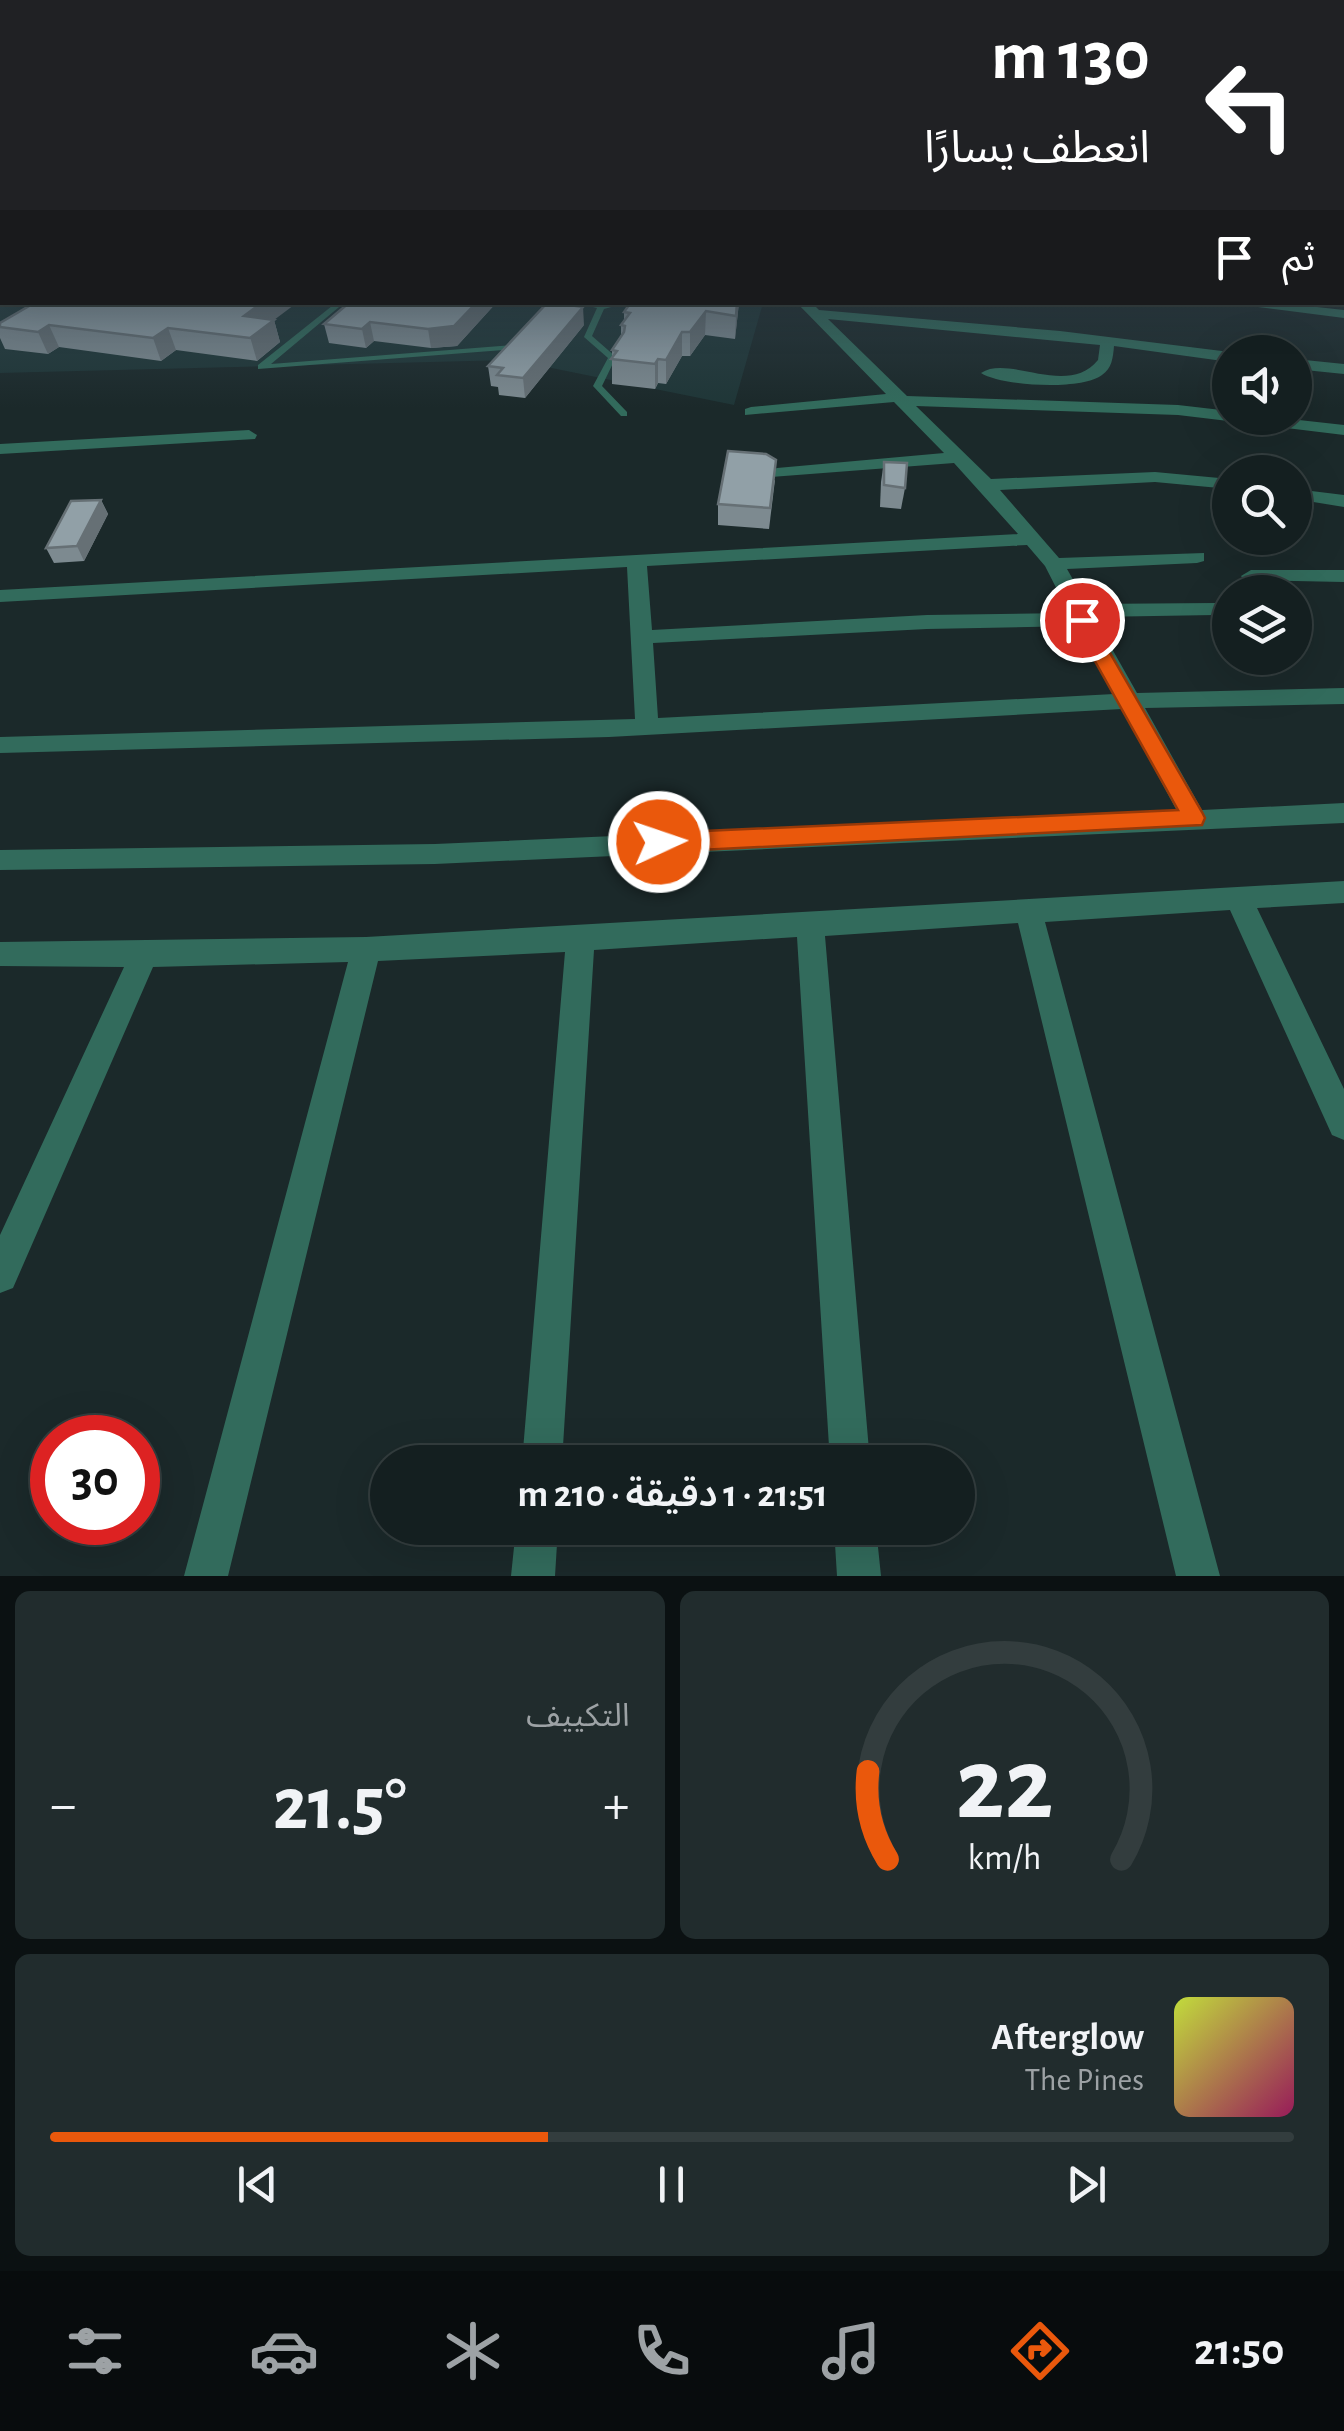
<!DOCTYPE html>
<html lang="ar">
<head>
<meta charset="utf-8">
<style>
  :root { --surface:#141f20; --page:#212c2d; --text:#f1f3f6; --muted:#9da2a5; --line:#333d3e; --accent:#ea580c }
  body { margin:0; font-family:"Alegreya Sans","Noto Sans Arabic",sans-serif; background:var(--page); color:var(--text); direction:rtl; height:100vh; display:flex; flex-direction:column; font-size:38px; white-space:nowrap }
  * { box-sizing:border-box; margin:0 }
  p { font-size:32px; color:var(--muted) }
  .icon { flex:none; width:55px; height:55px; fill:none; stroke:currentColor; stroke-width:2; stroke-linecap:round; stroke-linejoin:round }
  .map { position:relative; height:1576px; overflow:hidden; direction:ltr }
  .drawer { display:flex; flex-direction:column; gap:15px; padding:15px; background:#0b1112; flex:1 }
  .drawer>* { flex:none }
  .top-card { position:absolute; left:0px; top:0px; width:1345px; height:305px; box-shadow:0 10px 40px #0002,0 0 0 2px var(--line); direction:rtl; background:#202124; color:#fff; overflow:hidden }
  .controls { position:absolute; left:1212px; top:335px; display:grid; gap:20px }
  .controls a { display:grid; place-items:center; width:100px; height:100px; border-radius:50%; background:var(--surface); box-shadow:0 10px 40px #0002,0 0 0 2px var(--line); font-size:50px }
  .speed { position:absolute; left:30px; top:1415px; display:flex; gap:20px; font-size:50px; font-weight:700; text-align:center }
  .speed>* { display:grid; place-content:center; width:130px; height:130px; border-radius:50%; background:var(--surface); box-shadow:0 10px 40px #0002,0 0 0 2px var(--line); line-height:1 }
  .speed .limit { border:15px solid #d22; background:#fff; color:#111 }
  .pin { position:absolute; display:grid; place-items:center; width:85px; height:85px; color:#fff; margin:-42px; border:5px solid #fff; border-radius:50%; box-shadow:0 2px 10px #0007 }
  .me { position:absolute; width:110px; margin:-55px; rotate:87deg; stroke-linejoin:round; filter:drop-shadow(0 0 8px #0008) }
  .turn { display:flex; align-items:center; gap:35px; height:210px; padding:0 30px; font-size:45px }
  .turn .icon { width:130px; height:130px; stroke-width:2.5 }
  .turn b { display:block; font-size:70px; line-height:85px }
  .then { display:flex; align-items:center; height:95px; padding:0 30px; background:#0003; gap:20px; font-size:38px }
  .big { font-size:75px; font-weight:600; line-height:1.1 }
  .drawer .tile { flex:1; display:flex; flex-direction:column; justify-content:center; gap:15px; min-width:0; padding:0 35px; border-radius:15px; background:var(--page) }
  .drawer .dial { align-items:center; gap:0 }
  .dial svg { height:260px; overflow:visible; fill:none; stroke:var(--line); stroke-width:7; stroke-linecap:round; text-anchor:middle }
  .dial text { fill:var(--text); stroke:none }
  .song { display:flex; align-items:center; gap:30px }
  .cover { width:120px; height:120px; border-radius:15px; background:linear-gradient(135deg,hsl(70 70% 55%),hsl(330 70% 35%)) }
  .played { height:10px; border-radius:5px; background:linear-gradient(90deg,var(--accent) 40%,var(--line) 40%) }
  .keys { display:flex; justify-content:space-around; direction:ltr }
  .heat { display:flex; justify-content:space-between; align-items:center; font-size:55px; direction:ltr }
  .drawer .tiles { flex:1; display:grid; gap:15px; grid-template-columns:1fr 1fr }
  .tile:last-child { grid-column:span 2 }
  .trip { position:absolute; left:370px; top:1445px; width:605px; height:100px; border-radius:50px; background:var(--surface); box-shadow:0 10px 40px #0002,0 0 0 2px var(--line); font-weight:600; line-height:100px; text-align:center; direction:rtl }
  .dock { display:flex; height:160px; justify-content:space-around; align-items:center; background:#080c0d; color:var(--muted) }
  .dock .icon { width:70px; height:70px }
  .dock .active { color:var(--accent) }
  .dock b { font-size:45px; color:var(--text) }
  .map>svg:first-child { display:block }
  .built { fill:#1f3637 }
  .lines { fill:none; stroke-linecap:round; stroke-linejoin:round }
  .lane { fill:#326b5c; fill-rule:evenodd }
  .street { fill:#326b5c; fill-rule:evenodd }
  .wall { fill:#7d8a90 }
  .shaded-wall { fill:#667075 }
  .building { fill:#91a0a7; stroke:#667075; stroke-width:2.5 }
  .route { fill:#ea580c; stroke:#983908; stroke-width:2.5 }
</style>
</head>
<body>
<div class="map">
<svg width="1344" height="1576" viewBox="0 0 1344 1576">
  <rect width="100%" height="100%" fill="#1b292a"/>
  <polygon class="built" points="0,188 2,302 763,303 734,405 512,360 0,373"/>
  <g class="lines">
    <g class="lane">
      <polygon points="2,218 2,222 0,223 0,219"/>
      <rect x="1342" y="283" width="2" height="4"/>
      <polygon points="337,302 345,302 271,364 514,345 521,340 525,342 516,349 258,369 258,365"/>
      <polygon points="573,302 601,305 629,302 604,309 592,336 616,357 602,386 627,412 627,416 621,416 593,386 608,358 584,337 597,308"/>
    </g>
    <g class="street">
      <polygon points="2,270 2,278 0,279 0,271"/>
      <path d="M 796,302 L 811,302 L 819,310 L 1060,331 L 1230,352 L 1230,362 L 1114,346 C 1113,358 1112,368 1102,375 C 1081,391 1001,386 981,373 C 1009,354 1067,398 1098,360 L 1100,345 L 828,319 L 907,396 L 1178,405 L 1230,411 L 1230,418 L 1281,418 L 1344,425 L 1344,435 L 1178,415 L 916,406 L 991,479 L 1155,472 L 1230,479 L 1230,489 L 1155,482 L 1000,490 L 1059,558 L 1204,553 L 1204,561 L 1197,563 L 1067,569 L 1087,604 L 1215,603 L 1225,609 L 1215,615 L 1094,617 L 1137,693 L 1344,688 L 1344,704 L 1145,708 L 1202,810 L 1344,803 L 1344,823 L 435,864 L 0,870 L 0,850 L 435,844 L 1177,811 L 1122,709 L 609,737 L 0,753 L 0,737 L 635,719 L 627,567 L 0,602 L 0,590 L 1018,534 L 954,463 L 771,477 L 768,473 L 777,468 L 944,453 L 894,402 L 745,415 L 745,409 L 751,407 L 886,394 ZM 1027,545 L 1045,566 L 1069,613 L 927,615 L 652,630 L 647,566 ZM 1077,626 L 1114,694 L 658,718 L 653,643 L 927,629 Z"/>
      <polygon points="1218,302 1271,302 1344,310 1344,318"/>
      <polygon points="1295,359 1344,364 1344,374 1295,369"/>
      <polygon points="249,430 257,435 255,439 0,454 0,444"/>
      <polygon points="1295,489 1344,495 1344,507 1295,499"/>
      <polygon points="1251,570 1344,570 1344,582 1244,580 1241,576"/>
      <polygon points="1344,881 1344,903 1257,908 1344,1089 1344,1140 1332,1135 1230,910 1045,922 1220,1576 1176,1576 1018,923 825,936 870,1462 830,1462 797,937 594,950 562,1462 522,1462 565,952 378,961 228,1576 184,1576 348,962 153,967 13,1288 0,1293 0,1235 124,967 0,966 0,942 366,937"/>
      <polygon points="516,1528 558,1528 555,1576 511,1576"/>
      <polygon points="834,1528 876,1528 881,1576 837,1576"/>
    </g>
  </g>
  <g class="wall">
    <polygon points="350,302 497,302 457,346 431,348 374,341 366,348 329,343 324,324"/>
    <polygon points="739,302 735,339 705,335 690,356 682,356 666,384 658,383 655,389 612,384 612,350 621,335 621,325 624,320 624,312"/>
    <polygon points="274,320 280,342 257,361 176,350 161,361 59,347 48,354 5,349 0,338 0,323"/>
    <polygon points="584,325 525,398 499,395 498,387 491,386 488,366"/>
    <polygon points="884,462 905,488 901,509 880,507 881,482"/>
    <polygon points="775,480 769,529 718,525 718,504"/>
    <polygon points="101,500 108,514 84,561 54,563 46,548"/>
  </g>
  <g class="shaded-wall">
    <polygon points="263,302 298,302 274,320 280,342 257,361 244,316"/>
    <polygon points="477,302 497,302 457,346 431,348 428,329"/>
    <polygon points="737,302 739,303 735,339 736,316"/>
    <polygon points="583,307 584,325 525,398 523,378"/>
    <polygon points="706,311 705,335 690,356 690,332"/>
    <polygon points="370,322 374,341 366,348 362,329"/>
    <polygon points="49,325 59,347 48,354 38,332"/>
    <polygon points="168,328 176,350 161,361 153,338"/>
    <polygon points="682,332 682,356 666,384 666,360"/>
    <polygon points="658,359 658,383 655,389 655,364"/>
    <polygon points="101,500 108,514 84,561 77,546"/>
  </g>
  <g class="building">
    <polygon points="36,302 263,302 244,316 274,320 250,338 168,328 153,338 49,325 38,332 0,327 0,323"/>
    <polygon points="350,302 477,302 454,326 428,329 370,322 362,329 324,324"/>
    <polygon points="548,302 583,307 523,378 497,375 503,368 488,366"/>
    <polygon points="631,302 737,302 736,316 706,311 690,332 682,332 666,360 658,359 655,364 611,359 617,351 612,350 624,332 625,326 621,325 630,313 624,312"/>
    <polygon points="728,451 766,454 776,460 770,508 718,504"/>
    <polygon points="884,462 907,463 905,488 884,485"/>
    <polygon points="101,500 77,546 46,548 71,501"/>
  </g>
  <linearGradient id="sky" x2="0" y2="1"><stop stop-color="#0f1717"/><stop offset="0.46" stop-color="#394955"/><stop offset="1" stop-color="#394955" stop-opacity="0"/></linearGradient>
  <rect width="1344" height="408" fill="url(#sky)"/>
  <polygon class="route" points="1082,614 1091,620 1202,812 1205,818 1202,825 659,852 651,849 647,842 651,836 659,833 1178,810 1072,620"/>
</svg>
<div class="controls">
<a><svg class="icon" aria-label="sound" viewBox="0 0 24 24"><path d="M4 9h4l5-4v14l-5-4H4zM17 9q2 3 0 6"/></svg></a>
<a><svg class="icon" aria-label="search" viewBox="0 0 24 24"><circle cx="10" cy="10" r="6"/><path d="M15 15l6 6"/></svg></a>
<a><svg class="icon" aria-label="layers" viewBox="0 0 24 24"><path d="M12 4l9 5-9 5-9-5zM3 14l9 5 9-5"/></svg></a>
</div>
<div class="speed"><div class="limit">30</div></div>
<div class="pin" style="left:1082px;top:620px;background:#d93025"><svg class="icon" aria-label="arrive" viewBox="0 0 24 24"><path d="M6 21V4h12l-3 4 3 4H6"/></svg></div>
<svg class="me" style="left:659px;top:842px" viewBox="-20 -20 40 40"><circle r="17" fill="#ea580c" stroke="#fff" stroke-width="3"/><path d="M0-11L8 9 0 5-8 9z" fill="#fff"/></svg>
<div class="trip">21:51 · 1 دقيقة · 210 m</div>
<div class="top-card">
<div class="turn"><svg class="icon" aria-label="left" viewBox="0 0 24 24"><path d="M17 20v-9H6M10 6l-5 5 5 5"/></svg><div><b>130 m</b>انعطف يسارًا</div></div>
<div class="then">ثم<svg class="icon" aria-label="arrive" viewBox="0 0 24 24"><path d="M6 21V4h12l-3 4 3 4H6"/></svg></div>
</div>
</div>
<section class="drawer">
<div class="tiles">
<div class="tile dial"><svg viewBox="0 0 100 80">
<path d="M14 69A42 42 0 1 1 86 69"/>
<path d="M14 69A42 42 0 0 1 8 42" stroke="#ea580c"/>
<text x="50" y="56" font-size="32" font-weight="700">22</text>
<text x="50" y="72" font-size="11">km/h</text>
</svg></div>
<div class="tile"><p>التكييف</p>
<div class="heat"><a>−</a><b class="big">21.5°</b><a>+</a></div>
</div>
<div class="tile">
<div class="song"><i class="cover"></i><div><b>Afterglow</b><p>The Pines</p></div></div>
<div class="played"></div>
<div class="keys"><svg class="icon" aria-label="previous" viewBox="0 0 24 24"><path d="M18 5L8 12l10 7zM5 5v14"/></svg><svg class="icon" aria-label="pause" viewBox="0 0 24 24"><path d="M8 5v14M16 5v14"/></svg><svg class="icon" aria-label="next" viewBox="0 0 24 24"><path d="M6 5l10 7-10 7zM19 5v14"/></svg></div>
</div>
</div>
</section>
<nav class="dock">
<b>21:50</b>
<svg class="icon active" aria-label="directions" viewBox="0 0 24 24"><path d="M12 3l9 9-9 9-9-9zM9 14v-3h6M13 9l2 2-2 2"/></svg>
<svg class="icon" aria-label="music" viewBox="0 0 24 24"><path d="M9 18V5l10-2v13"/><circle cx="6" cy="18" r="3"/><circle cx="16" cy="16" r="3"/></svg>
<svg class="icon" aria-label="phone" viewBox="0 0 24 24"><path d="M5 4h4l2 5-3 2q2 4 5 5l2-3 5 2v4C11 20 4 13 5 4z"/></svg>
<svg class="icon" aria-label="climate" viewBox="0 0 24 24"><path d="M12 3v18M4 7l16 10M4 17L20 7"/></svg>
<svg class="icon" aria-label="car" viewBox="0 0 24 24"><path d="M5 17H2v-5l4-1 3-4h7l3 4 3 1v5h-3M9 17h6M6 11h13"/><circle cx="7" cy="17" r="2"/><circle cx="17" cy="17" r="2"/></svg>
<svg class="icon" aria-label="filters" viewBox="0 0 24 24"><path d="M4 7h16M4 17h16"/><circle cx="9" cy="7" r="2"/><circle cx="15" cy="17" r="2"/></svg>
</nav>
</body>
</html>
